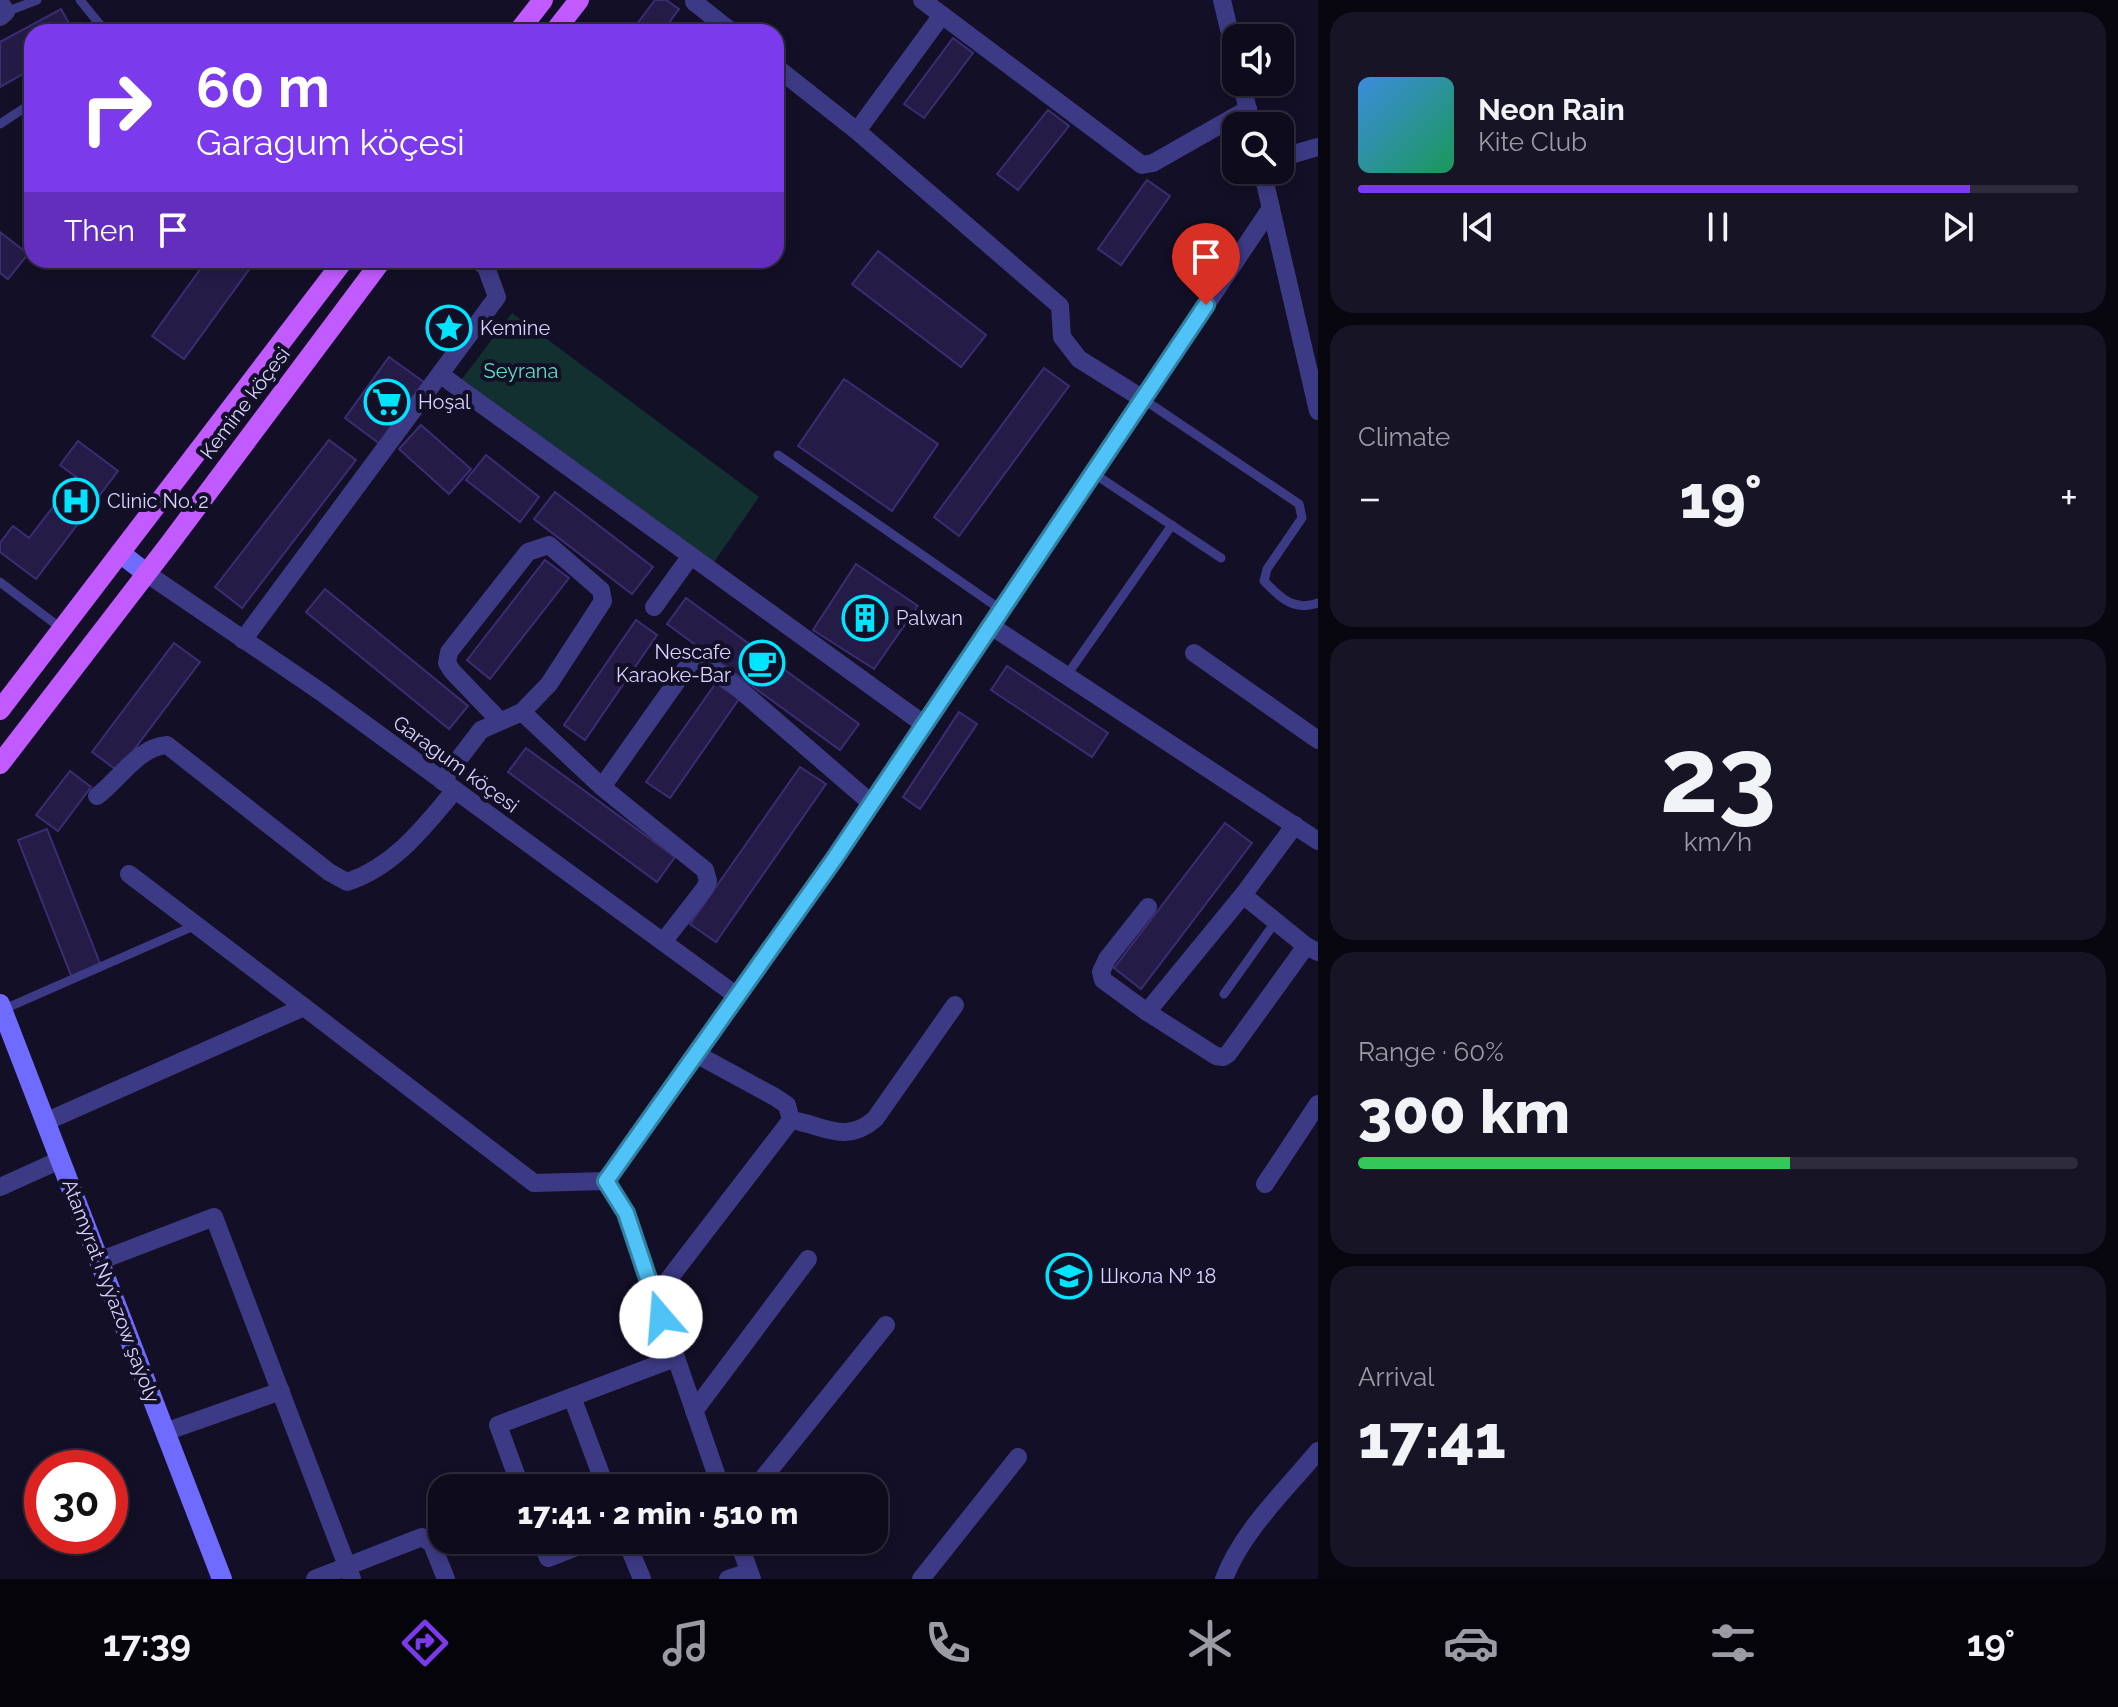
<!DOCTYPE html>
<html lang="en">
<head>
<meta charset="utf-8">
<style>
  :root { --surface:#0e0b1c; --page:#171425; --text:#f1f3f6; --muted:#9b9ba3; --line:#2e2b3b; --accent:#7c3aed }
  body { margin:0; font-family:Raleway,sans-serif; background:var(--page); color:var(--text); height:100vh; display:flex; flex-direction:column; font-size:30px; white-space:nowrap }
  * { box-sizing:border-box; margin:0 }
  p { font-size:26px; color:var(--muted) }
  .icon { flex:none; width:44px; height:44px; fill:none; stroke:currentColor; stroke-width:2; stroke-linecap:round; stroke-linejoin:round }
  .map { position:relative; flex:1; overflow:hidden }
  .panel { display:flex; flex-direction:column; gap:12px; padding:12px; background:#08060f; width:800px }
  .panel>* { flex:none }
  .hud { position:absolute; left:24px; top:24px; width:760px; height:244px; border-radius:24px; box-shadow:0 4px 12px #0003,0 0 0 2px var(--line); background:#7c3aed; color:#fff; overflow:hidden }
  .controls { position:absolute; left:1222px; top:24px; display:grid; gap:16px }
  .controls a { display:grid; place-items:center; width:72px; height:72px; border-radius:16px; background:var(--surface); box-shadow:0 4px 12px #0003,0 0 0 2px var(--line); font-size:40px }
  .speed { position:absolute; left:24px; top:1450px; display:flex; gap:16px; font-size:40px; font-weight:700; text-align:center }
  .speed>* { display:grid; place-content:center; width:104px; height:104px; border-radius:50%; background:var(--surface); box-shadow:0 4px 12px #0003,0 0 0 2px var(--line); line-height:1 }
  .speed .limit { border:12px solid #d22; background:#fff; color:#111 }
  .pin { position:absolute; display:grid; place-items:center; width:68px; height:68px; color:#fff; margin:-82px -34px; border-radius:50% 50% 50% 0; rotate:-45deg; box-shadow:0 0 8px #0007 }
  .pin .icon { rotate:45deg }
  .me { position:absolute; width:88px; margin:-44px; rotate:342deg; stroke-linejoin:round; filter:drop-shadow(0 0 6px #0008) }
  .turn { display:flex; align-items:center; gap:28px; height:168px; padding:0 40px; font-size:36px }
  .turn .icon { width:104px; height:104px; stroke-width:2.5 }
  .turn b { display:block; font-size:56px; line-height:68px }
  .then { display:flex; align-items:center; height:76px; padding:0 40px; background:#0003; gap:16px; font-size:30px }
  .big { font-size:60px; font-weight:800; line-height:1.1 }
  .panel .tile { flex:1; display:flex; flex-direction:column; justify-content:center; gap:12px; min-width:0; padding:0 28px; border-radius:24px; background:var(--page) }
  .panel .dial { align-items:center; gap:0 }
  .dial b { font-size:104px; line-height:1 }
  .song { display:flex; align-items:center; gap:24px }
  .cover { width:96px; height:96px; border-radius:12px; background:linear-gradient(135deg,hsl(210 70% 55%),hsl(150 70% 35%)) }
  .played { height:8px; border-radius:4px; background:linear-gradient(90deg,var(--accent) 85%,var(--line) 85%) }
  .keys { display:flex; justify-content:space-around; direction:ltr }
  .heat { display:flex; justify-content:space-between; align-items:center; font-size:44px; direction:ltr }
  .charge { height:12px; border-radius:6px; background:linear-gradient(90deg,#34c759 60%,var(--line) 0) }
  .trip { position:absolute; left:428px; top:1474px; width:460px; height:80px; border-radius:24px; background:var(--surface); box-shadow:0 4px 12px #0003,0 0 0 2px var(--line); font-weight:800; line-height:80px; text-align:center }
  .menu { display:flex; height:128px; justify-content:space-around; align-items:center; background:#06040b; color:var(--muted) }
  .menu .icon { width:56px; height:56px }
  .menu .active { color:var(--accent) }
  .menu b { font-size:36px; color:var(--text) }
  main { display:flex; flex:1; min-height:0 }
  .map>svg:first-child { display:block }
  .green { fill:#12302f }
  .building { fill:#241b47; stroke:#3b2d73; stroke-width:2 }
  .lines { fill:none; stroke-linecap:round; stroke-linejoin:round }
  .lane { stroke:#3d3a85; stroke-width:9 }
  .street { stroke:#3d3a85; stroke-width:18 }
  .secondary { stroke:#6f6bff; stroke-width:20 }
  .primary { stroke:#c25bff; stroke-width:20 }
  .route-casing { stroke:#337fa1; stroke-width:20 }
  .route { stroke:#4fc3f7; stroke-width:14 }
  .labels { text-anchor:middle; stroke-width:8; stroke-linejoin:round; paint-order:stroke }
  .poi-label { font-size:20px; fill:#d9d4ff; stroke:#130f26; text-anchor:start }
  .park-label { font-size:20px; fill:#5fe0c0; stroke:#130f26 }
  .street-label { font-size:20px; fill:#d9d4ff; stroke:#130f26 }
</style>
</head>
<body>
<main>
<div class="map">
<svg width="1318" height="1579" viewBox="0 0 1318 1579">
  <rect width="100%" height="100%" fill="#130f26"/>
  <polygon class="green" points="512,313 759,497 714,562 462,379"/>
  <g class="building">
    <polygon points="655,0 666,0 679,9 662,32 631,32"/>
    <polygon points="61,9 74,32 32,32 32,69 0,87 0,42"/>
    <polygon points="953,38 973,53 924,118 904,104"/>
    <polygon points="1048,110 1069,126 1018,190 997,174"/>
    <polygon points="1147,180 1170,196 1121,265 1098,249"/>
    <polygon points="0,232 28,254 8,279 0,273"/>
    <polygon points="878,251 986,335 961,367 852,284"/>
    <polygon points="207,260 256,260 184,359 152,336"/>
    <polygon points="389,357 428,385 384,447 345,418"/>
    <polygon points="1044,368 1069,386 959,536 934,517"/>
    <polygon points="844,379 938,444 892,511 798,446"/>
    <polygon points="421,425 471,469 449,494 399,449"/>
    <polygon points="329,440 356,460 242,608 215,587"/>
    <polygon points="78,441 118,471 36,579 0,552 0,543 13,526 29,538 76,477 60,465"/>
    <polygon points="486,455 539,497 520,522 466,480"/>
    <polygon points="555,492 653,567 632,594 534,519"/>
    <polygon points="545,560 569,578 490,679 467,660"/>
    <polygon points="856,564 918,606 874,669 813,630"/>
    <polygon points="325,589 468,706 449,729 306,612"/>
    <polygon points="686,598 859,724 840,750 667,624"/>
    <polygon points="636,620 657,635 585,740 564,725"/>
    <polygon points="174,643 200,662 118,771 92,752"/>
    <polygon points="1007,666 1108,733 1092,757 991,690"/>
    <polygon points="716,683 739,699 670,798 646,782"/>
    <polygon points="959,712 977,724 920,809 903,797"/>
    <polygon points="526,748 675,857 657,882 508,772"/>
    <polygon points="800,767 826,784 716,942 690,924"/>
    <polygon points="70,771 91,787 58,831 36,815"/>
    <polygon points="1225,823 1252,843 1141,989 1114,968"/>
    <polygon points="47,829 101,966 72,978 18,840"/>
  </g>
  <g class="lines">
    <g class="lane">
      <polyline points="80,0 106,32"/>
      <polyline points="6,12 37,0"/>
      <polyline points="0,124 32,103"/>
      <path d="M 1143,399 L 1299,504 L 1302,518 L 1267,569 L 1264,581 C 1280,597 1293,612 1318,603"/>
      <polyline points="778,455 1000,609"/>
      <polyline points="1093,473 1221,558"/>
      <polyline points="0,582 62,629"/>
      <polyline points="1067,675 1172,525"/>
      <polyline points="1224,994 1276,921"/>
      <polyline points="2,1010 196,925"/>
    </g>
    <g class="street">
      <polyline points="922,0 1142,165 1153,163 1248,109"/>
      <polyline points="1222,0 1236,59"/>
      <polyline points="0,2 6,12 0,17"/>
      <polyline points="694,2 732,32"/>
      <polyline points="776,67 857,131 1060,306 1062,337 1079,359 1143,399"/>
      <polyline points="1241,82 1252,126"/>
      <polyline points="857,131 942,15"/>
      <polyline points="1280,158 1318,147"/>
      <polyline points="1262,170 1318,411"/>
      <polyline points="441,375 925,725"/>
      <polyline points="146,573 321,692 737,996"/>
      <polyline points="654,607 690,557"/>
      <polyline points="991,626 1318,841"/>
      <polyline points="243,640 497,297 486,267 477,260"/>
      <polyline points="1194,653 1318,740"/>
      <polyline points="522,712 602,787 705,870 708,881 705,888 663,942"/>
      <polyline points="442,781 481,730 522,712 549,684 603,601 601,590 549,545 528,552 449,652 447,663 452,671 500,721"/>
      <polyline points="602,787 687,667 693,661 700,660 738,688 871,803"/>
      <path d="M 97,796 C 119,780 138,747 167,745 L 329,872 L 347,882 C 394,867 424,827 455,790"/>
      <polyline points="129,874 304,1007"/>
      <polyline points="1243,895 1306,946"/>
      <polyline points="1148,907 1107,959 1101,972 1103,980 1147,1012 1216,1056 1223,1057 1228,1054 1306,946 1318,952"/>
      <polyline points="1147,1012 1243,895 1295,825"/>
      <path d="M 791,1120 C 824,1125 845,1145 875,1119 L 955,1005"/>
      <polyline points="45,1122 304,1007 534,1183 606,1181"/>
      <polyline points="1265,1184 1318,1104"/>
      <polyline points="0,1187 60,1160"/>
      <polyline points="99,1261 214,1217 352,1579"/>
      <polyline points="655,1297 791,1120 787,1105 775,1097 696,1054"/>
      <polyline points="572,1397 606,1488"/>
      <polyline points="694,1411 808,1259"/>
      <polyline points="165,1432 281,1391"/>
      <polyline points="521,1488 498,1425 675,1358"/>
      <polyline points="721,1488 626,1213 606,1181 835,858 1271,208"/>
      <polyline points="755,1488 886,1325"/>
      <polyline points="541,1540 548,1558 594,1540"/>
      <polyline points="626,1540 642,1579"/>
      <polyline points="738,1540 752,1579"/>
      <polyline points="315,1579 422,1537 432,1544 446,1579"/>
      <polyline points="728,1579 749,1572"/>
      <polyline points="921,1579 1018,1457"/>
      <path d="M 1224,1579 C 1242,1531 1285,1491 1318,1451"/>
    </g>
    <g class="secondary">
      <polyline points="120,553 146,573"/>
      <polyline points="0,1004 222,1579"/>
    </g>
    <g class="primary">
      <polyline points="518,32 543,0"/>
      <polyline points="554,32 579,0"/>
      <polyline points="0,710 344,260"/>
      <polyline points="0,764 170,543 382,260"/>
    </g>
  </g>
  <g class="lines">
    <g class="route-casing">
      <polyline id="route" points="661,1317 626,1213 606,1181 835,858 1206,305"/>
    </g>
    <use href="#route" class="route"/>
  </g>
  <defs>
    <g id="sight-ring" transform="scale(2.3)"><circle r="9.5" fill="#130f26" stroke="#00e5ff" stroke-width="1.5"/><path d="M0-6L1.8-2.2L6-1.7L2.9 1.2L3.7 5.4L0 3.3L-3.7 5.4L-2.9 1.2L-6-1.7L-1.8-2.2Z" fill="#00e5ff"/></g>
    <g id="supermarket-ring" transform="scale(2.3)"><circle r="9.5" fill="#130f26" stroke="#00e5ff" stroke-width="1.5"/><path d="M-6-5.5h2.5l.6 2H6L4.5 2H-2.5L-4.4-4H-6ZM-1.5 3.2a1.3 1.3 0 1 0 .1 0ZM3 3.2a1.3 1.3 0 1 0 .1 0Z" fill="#00e5ff"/></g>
    <g id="hospital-ring" transform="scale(2.3)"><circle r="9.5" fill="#130f26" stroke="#00e5ff" stroke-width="1.5"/><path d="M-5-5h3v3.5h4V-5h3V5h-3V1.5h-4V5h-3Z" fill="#00e5ff"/></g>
    <g id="building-ring" transform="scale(2.3)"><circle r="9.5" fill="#130f26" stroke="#00e5ff" stroke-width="1.5"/><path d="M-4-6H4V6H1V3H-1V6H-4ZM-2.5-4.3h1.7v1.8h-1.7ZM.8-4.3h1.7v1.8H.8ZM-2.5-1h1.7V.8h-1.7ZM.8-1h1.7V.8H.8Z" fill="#00e5ff"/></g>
    <g id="cafe-ring" transform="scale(2.3)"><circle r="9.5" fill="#130f26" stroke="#00e5ff" stroke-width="1.5"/><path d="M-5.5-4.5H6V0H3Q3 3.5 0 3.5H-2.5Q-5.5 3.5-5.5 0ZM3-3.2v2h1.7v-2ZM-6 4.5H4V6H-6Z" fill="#00e5ff"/></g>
    <g id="school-ring" transform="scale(2.3)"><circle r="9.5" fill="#130f26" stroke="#00e5ff" stroke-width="1.5"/><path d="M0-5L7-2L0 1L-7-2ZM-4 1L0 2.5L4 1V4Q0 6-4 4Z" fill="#00e5ff"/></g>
  </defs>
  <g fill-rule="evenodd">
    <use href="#sight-ring" x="449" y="328"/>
    <use href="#supermarket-ring" x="387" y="402"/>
    <use href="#hospital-ring" x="76" y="501"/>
    <use href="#building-ring" x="865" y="618"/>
    <use href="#cafe-ring" x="762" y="663"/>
    <use href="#school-ring" x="1069" y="1276"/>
  </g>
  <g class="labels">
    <g class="poi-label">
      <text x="480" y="335">Kemine</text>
      <text x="418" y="409">Hoşal</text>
      <text x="107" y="508">Clinic No. 2</text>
      <text x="896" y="625">Palwan</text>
      <text x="731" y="659" text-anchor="end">Nescafe<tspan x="731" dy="23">Karaoke-Bar</tspan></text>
      <text x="1100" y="1283">Школа № 18</text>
    </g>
    <g class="park-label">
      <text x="521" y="378">Seyrana</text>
    </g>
    <g class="street-label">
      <text transform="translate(245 403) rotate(-53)" y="7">Kemine köçesi</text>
      <text transform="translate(456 764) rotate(36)" y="7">Garagum köçesi</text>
      <text transform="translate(111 1291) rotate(69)" y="7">Atamyrat Nyýazow şaýoly</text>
    </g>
  </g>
</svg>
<div class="controls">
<a><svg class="icon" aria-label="sound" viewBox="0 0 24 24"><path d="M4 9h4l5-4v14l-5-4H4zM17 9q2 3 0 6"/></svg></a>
<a><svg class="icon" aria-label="search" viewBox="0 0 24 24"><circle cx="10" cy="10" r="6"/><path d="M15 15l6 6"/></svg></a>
</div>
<div class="speed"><div class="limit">30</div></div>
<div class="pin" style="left:1206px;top:305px;background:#d93025"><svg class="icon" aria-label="arrive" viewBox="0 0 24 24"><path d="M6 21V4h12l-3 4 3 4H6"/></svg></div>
<svg class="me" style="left:661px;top:1317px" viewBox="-20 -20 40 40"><circle r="19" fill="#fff"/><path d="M0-13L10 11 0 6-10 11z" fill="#4fc3f7"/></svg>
<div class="trip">17:41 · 2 min · 510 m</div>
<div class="hud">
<div class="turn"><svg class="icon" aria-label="right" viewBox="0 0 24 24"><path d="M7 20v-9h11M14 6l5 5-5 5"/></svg><div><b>60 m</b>Garagum köçesi</div></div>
<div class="then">Then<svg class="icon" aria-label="arrive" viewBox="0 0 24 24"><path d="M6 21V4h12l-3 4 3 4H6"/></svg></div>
</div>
</div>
<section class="panel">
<div class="tile">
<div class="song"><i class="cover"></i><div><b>Neon Rain</b><p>Kite Club</p></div></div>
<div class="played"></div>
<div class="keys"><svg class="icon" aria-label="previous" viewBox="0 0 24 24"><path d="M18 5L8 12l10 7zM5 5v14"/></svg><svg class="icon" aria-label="pause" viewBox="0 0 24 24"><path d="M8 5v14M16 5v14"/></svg><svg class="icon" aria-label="next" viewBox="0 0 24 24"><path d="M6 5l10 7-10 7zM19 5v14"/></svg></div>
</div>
<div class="tile"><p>Climate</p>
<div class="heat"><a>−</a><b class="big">19°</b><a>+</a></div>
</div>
<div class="tile dial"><b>23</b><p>km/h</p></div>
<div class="tile"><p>Range · 60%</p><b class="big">300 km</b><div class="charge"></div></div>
<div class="tile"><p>Arrival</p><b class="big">17:41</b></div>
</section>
</main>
<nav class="menu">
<b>17:39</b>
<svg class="icon active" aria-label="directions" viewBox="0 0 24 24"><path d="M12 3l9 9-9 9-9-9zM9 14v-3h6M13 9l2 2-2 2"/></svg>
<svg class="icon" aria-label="music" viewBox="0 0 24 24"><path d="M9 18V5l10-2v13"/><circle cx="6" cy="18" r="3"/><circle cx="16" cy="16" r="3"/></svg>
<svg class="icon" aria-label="phone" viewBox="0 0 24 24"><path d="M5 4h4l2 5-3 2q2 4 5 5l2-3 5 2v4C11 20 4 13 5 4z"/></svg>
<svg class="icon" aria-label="climate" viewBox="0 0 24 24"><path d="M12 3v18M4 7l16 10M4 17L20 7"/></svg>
<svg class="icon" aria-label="car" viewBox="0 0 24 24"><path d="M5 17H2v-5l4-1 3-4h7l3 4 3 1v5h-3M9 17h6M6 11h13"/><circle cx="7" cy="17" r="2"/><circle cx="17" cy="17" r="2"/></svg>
<svg class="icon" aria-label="filters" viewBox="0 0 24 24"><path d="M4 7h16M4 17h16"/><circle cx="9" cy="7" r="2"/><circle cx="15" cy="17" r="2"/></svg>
<b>19°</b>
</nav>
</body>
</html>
